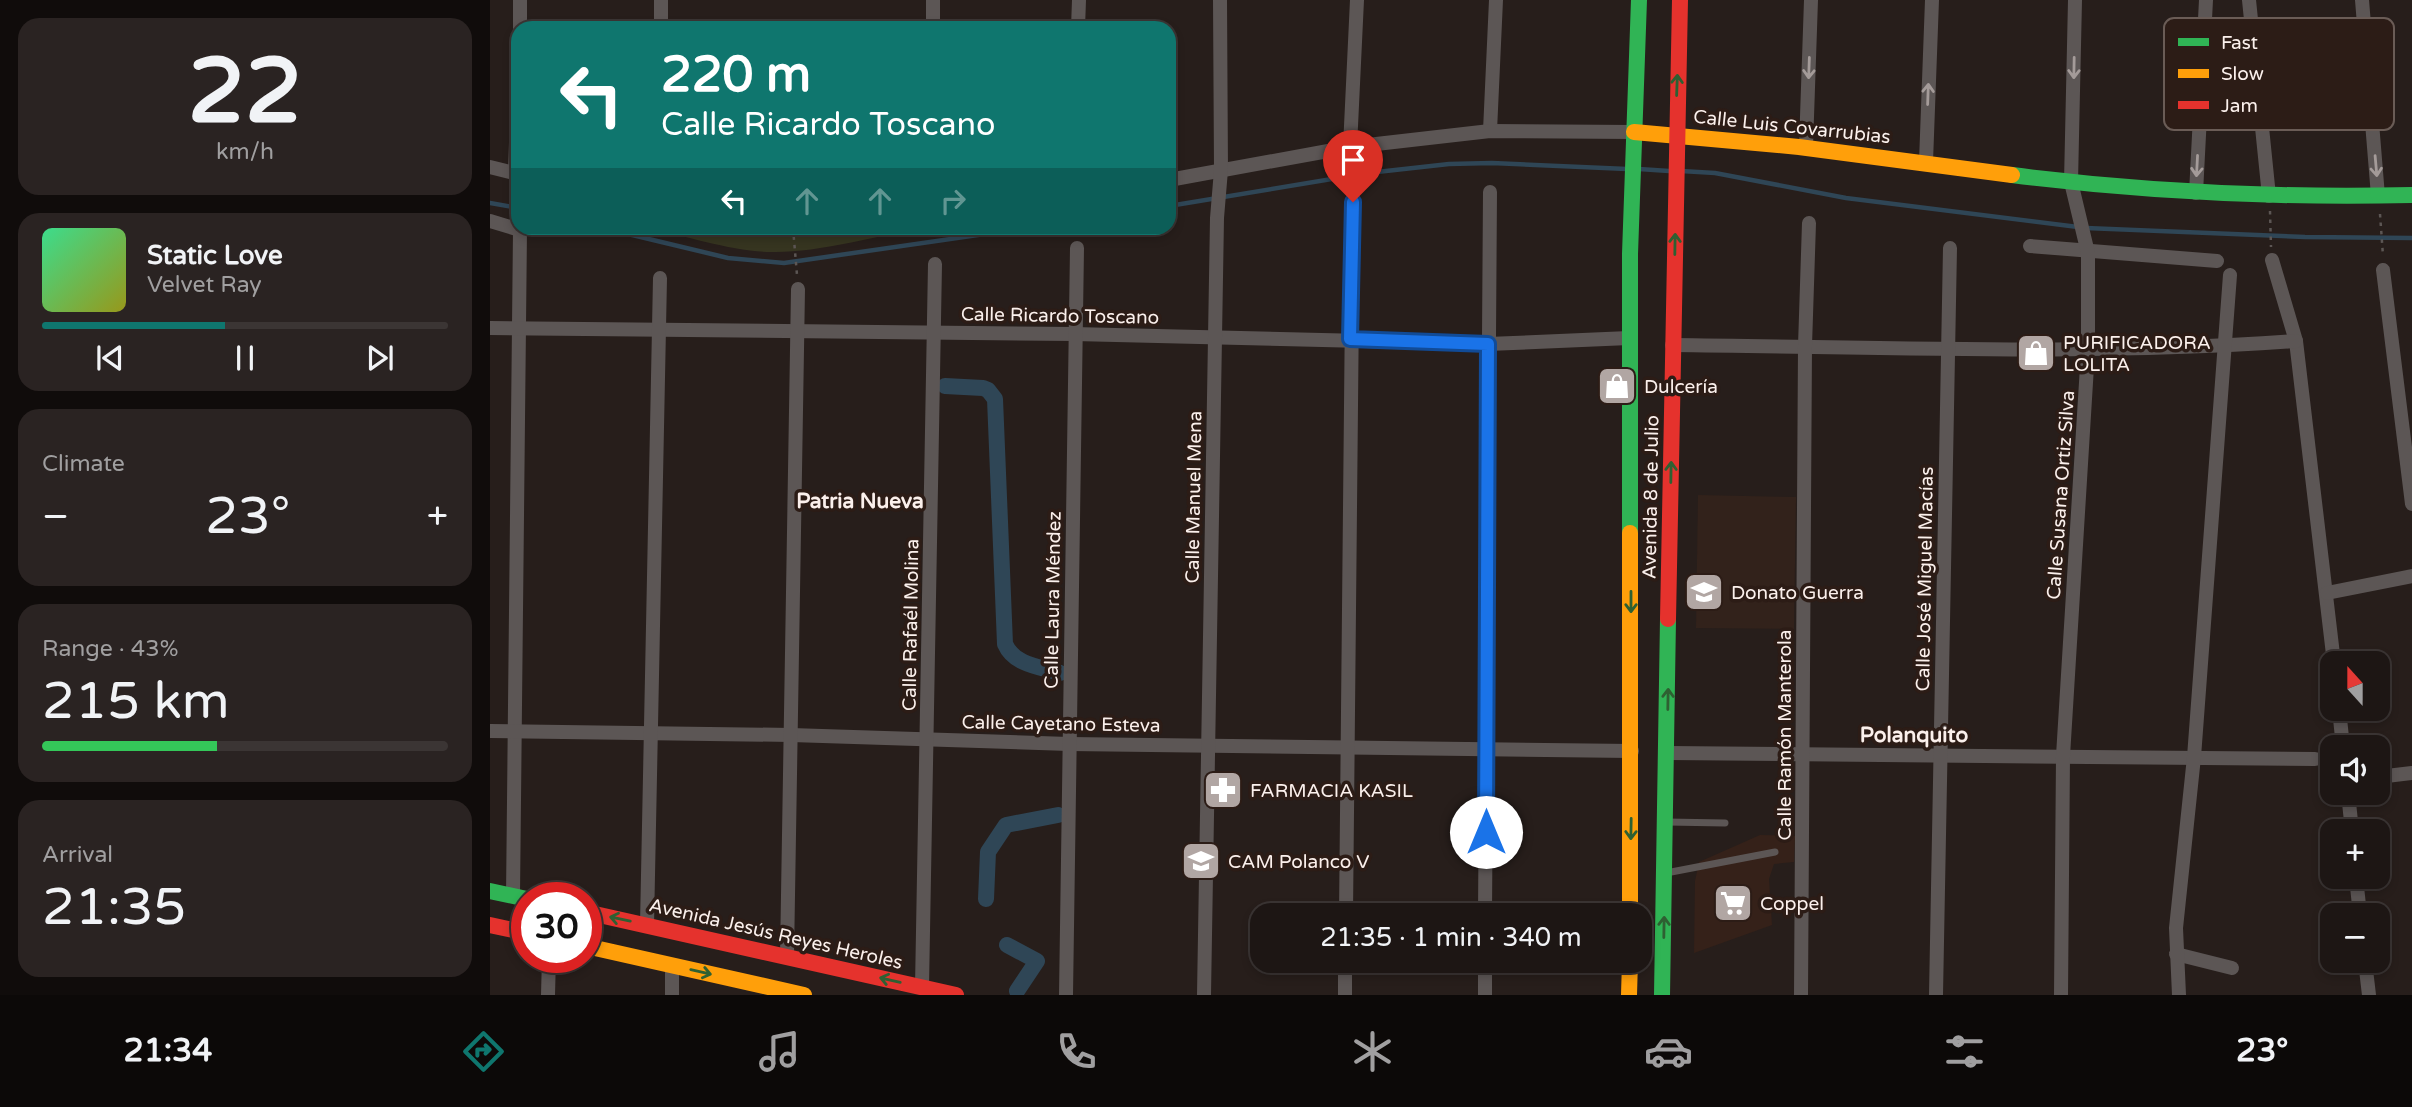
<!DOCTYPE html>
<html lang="en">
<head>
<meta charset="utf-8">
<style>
  :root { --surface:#1d1614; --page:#2a2322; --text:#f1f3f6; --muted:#a09fa0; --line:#3b3534; --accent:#0f766e }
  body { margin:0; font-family:"Varela Round",sans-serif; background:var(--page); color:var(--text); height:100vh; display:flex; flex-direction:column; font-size:26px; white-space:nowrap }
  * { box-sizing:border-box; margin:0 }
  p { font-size:23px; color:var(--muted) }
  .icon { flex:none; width:38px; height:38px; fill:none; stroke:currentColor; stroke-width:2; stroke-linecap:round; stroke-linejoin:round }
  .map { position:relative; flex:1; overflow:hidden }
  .sheet { display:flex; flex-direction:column; gap:18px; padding:18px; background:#100c0b; width:490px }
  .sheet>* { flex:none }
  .top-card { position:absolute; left:21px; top:21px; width:665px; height:214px; border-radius:21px; box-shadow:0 4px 10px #0003,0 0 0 2px var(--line); background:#0f766e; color:#fff; overflow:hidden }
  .needle { width:46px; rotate:339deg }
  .buttons { position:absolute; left:1830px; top:651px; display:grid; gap:14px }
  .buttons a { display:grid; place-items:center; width:70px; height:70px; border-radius:14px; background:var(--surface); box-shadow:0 4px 10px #0003,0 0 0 2px var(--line); font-size:35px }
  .speed { position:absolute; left:21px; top:882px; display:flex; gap:14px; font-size:35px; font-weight:700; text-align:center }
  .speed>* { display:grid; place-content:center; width:91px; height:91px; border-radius:50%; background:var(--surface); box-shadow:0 4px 10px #0003,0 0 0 2px var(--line); line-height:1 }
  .speed .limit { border:10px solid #d22; background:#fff; color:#111 }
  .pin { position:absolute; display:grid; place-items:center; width:60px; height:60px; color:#fff; margin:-72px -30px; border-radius:50% 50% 50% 0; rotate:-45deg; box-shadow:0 0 7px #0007 }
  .pin .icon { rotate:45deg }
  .me { position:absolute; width:77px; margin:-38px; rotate:0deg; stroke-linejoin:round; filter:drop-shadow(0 0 5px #0008) }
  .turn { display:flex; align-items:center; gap:24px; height:147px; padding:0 35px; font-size:32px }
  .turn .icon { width:91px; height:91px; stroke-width:2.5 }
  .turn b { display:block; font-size:49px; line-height:60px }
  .lanes { display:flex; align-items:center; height:66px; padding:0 35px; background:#0003; justify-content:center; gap:35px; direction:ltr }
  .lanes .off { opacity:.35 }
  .big { font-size:52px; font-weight:600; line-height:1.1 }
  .sheet .card { flex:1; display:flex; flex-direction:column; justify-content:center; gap:10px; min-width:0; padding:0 24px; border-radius:21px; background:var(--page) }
  .sheet .dial { align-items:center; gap:0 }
  .dial b { font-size:91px; line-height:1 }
  .song { display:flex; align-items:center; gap:21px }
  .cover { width:84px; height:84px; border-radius:10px; background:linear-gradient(135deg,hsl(150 70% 55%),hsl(60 70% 35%)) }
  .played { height:7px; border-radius:4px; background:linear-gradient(90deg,var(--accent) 45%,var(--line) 45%) }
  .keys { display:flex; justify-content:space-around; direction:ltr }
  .heat { display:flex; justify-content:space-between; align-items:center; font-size:38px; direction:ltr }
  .charge { height:10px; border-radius:5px; background:linear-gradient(90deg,#34c759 43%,var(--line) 0) }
  .trip { position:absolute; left:760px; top:903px; width:402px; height:70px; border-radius:21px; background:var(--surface); box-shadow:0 4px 10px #0003,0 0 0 2px var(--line); font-weight:600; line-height:70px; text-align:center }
  .tab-bar { display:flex; height:112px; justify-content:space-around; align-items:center; background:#0c0908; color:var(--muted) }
  .tab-bar .icon { width:49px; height:49px }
  .tab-bar .selected { color:var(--accent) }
  .tab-bar b { font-size:32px; color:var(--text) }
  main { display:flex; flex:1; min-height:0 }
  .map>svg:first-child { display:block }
  .built { fill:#352119 }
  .education { fill:#32221b }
  .green { fill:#363520 }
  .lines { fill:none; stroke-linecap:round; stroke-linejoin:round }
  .stream { stroke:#2f4656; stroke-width:4.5 }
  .canal { stroke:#2f4656; stroke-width:16 }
  .path { stroke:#5c5654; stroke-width:2.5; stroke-dasharray:3.5 5; stroke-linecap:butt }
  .lane { stroke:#5c5655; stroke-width:7 }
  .street { stroke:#5c5655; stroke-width:14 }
  .fast { stroke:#30b455; stroke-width:16 }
  .slow { stroke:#ff9f0a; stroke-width:16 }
  .jam { stroke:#e5322d; stroke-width:16 }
  .oneway { stroke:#a49b99 }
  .oneway2 { stroke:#2e6032 }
  .route-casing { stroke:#114b97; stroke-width:18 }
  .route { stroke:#1a73e8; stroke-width:12 }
  .labels { text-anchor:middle; stroke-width:7; stroke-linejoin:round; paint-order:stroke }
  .street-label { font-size:19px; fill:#fbf0ec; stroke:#2c1c16 }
  .poi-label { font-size:19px; fill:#fbf0ec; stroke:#2c1c16; text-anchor:start }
  .neighbourhood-label { font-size:21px; font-weight:bold; fill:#fbf0ec; stroke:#2c1c16 }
  .key { fill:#2c1c16; stroke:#6a5c56; stroke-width:2 }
  .key-label { font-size:19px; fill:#fbf0ec }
</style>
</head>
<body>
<main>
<section class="sheet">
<div class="card dial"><b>22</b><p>km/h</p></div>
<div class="card">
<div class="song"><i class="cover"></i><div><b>Static Love</b><p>Velvet Ray</p></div></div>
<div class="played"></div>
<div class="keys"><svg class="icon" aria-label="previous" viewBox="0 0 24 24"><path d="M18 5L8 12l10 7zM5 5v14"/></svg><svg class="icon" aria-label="pause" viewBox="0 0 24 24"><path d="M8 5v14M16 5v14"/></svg><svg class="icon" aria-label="next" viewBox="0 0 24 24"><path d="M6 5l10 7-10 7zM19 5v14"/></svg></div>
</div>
<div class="card"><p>Climate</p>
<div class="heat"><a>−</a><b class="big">23°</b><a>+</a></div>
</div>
<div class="card"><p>Range · 43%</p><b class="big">215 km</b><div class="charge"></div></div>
<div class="card"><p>Arrival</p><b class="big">21:35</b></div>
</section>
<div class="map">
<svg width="1922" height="995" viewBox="0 0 1922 995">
  <rect width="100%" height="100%" fill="#271e1b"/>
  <polygon class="built" points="1270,835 1305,836 1304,862 1284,864 1279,879 1282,925 1204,953 1205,881 1209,862"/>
  <polygon class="education" points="1208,495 1306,497 1304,629 1206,628"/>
  <path class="green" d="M 159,228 L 432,228 C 387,236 326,253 282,252 C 244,252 196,236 159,228 Z"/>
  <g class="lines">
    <g class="stream">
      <polyline points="1149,169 1179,171"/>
      <polyline points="1191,171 1225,173 1356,198 1588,227"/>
      <polyline points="0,203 28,208"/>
      <polyline points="679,206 878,173 959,164 1002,163 1137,169"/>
      <polyline points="113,228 238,258 294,263 537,228"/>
      <polyline points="1596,228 1815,237 1922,238"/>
    </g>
    <g class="canal">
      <path d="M 455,386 L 493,388 L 498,390 L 505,399 L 515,644 C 524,665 550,667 570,673"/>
      <polyline points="496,899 498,852 516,825 568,815"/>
      <polyline points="517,945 547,961 527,991"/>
    </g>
    <g class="path">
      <polyline points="1780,211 1781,247"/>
      <polyline points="1890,214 1893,256"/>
      <polyline points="303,228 307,275"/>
    </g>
    <g class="lane">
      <polyline points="1177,822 1235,823"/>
      <polyline points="1176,873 1285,852"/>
    </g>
    <g class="street">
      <polyline points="1759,0 1779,196"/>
      <polyline points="1872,0 1888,196"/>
      <polyline points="30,28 30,0"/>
      <polyline points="171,28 171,0"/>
      <polyline points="443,28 443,0"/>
      <polyline points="588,28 589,0"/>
      <polyline points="1000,131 1006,0"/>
      <polyline points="1316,146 1321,0"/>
      <polyline points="860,147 867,0"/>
      <polyline points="1436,162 1442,0"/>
      <polyline points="0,167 28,174"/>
      <polyline points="25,173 28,81"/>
      <polyline points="679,180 860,147 1000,131 1144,132"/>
      <polyline points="1706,193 1716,0"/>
      <polyline points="0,221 30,230 23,896"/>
      <polyline points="1540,246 1727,261"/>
      <polyline points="1782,260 1806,341 1844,663"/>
      <polyline points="1893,270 1922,504"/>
      <polyline points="0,328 584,334 998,344 1139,338"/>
      <path d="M 1182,345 C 1390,347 1599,356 1806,341"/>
      <polyline points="1837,593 1922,576"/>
      <polyline points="1849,709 1853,747"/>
      <polyline points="0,731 301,735 579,744 1142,751"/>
      <polyline points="1178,753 1825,759"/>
      <polyline points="1888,777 1922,773"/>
      <polyline points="1858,793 1862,831"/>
      <polyline points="1866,877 1870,915"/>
      <polyline points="856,915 863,202"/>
      <polyline points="995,915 1000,192"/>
      <polyline points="157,925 170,278"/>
      <polyline points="1686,954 1742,968"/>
      <polyline points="297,956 308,289"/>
      <polyline points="1875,961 1879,995"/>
      <polyline points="432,987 445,264"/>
      <polyline points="58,995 59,957"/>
      <polyline points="182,995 182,965"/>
      <polyline points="576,995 587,248"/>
      <polyline points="714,995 727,218 731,170 730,0"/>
      <polyline points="855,995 855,961"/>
      <polyline points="995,995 995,961"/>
      <polyline points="1311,995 1315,346 1319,223"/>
      <polyline points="1446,995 1460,248"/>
      <polyline points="1571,995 1573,756 1598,350 1598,253 1581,182 1585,0"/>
      <polyline points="1689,995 1686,928 1704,757 1740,275"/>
    </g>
    <g class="fast">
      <path d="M 1522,175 C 1655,192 1788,198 1922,195"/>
      <polyline points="1140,533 1140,254 1149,0"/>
      <polyline points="0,891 37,899"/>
      <polyline points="1172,995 1178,619"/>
    </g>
    <g class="slow">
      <polyline points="1144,132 1309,147 1522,175"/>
      <polyline points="1140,533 1140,915"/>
      <polyline points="96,946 314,995"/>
      <polyline points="1139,995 1140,961"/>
    </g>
    <g class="jam">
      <polyline points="1178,619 1190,0"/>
      <polyline points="96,912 466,995"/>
      <polyline points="0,925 37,933"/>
    </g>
  </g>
  <defs><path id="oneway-shaft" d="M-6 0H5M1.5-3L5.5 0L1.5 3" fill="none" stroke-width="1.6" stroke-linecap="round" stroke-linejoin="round" transform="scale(1.75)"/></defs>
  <g class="oneway">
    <use href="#oneway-shaft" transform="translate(1319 68) rotate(92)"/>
    <use href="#oneway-shaft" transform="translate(1584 68) rotate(91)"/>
    <use href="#oneway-shaft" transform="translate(1438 94) rotate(-88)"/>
    <use href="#oneway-shaft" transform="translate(1707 166) rotate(93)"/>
    <use href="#oneway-shaft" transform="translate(1886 166) rotate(85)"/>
  </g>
  <g class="oneway2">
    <use href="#oneway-shaft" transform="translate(1187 85) rotate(-88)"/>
    <use href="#oneway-shaft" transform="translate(1185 244) rotate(-89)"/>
    <use href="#oneway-shaft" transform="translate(1181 472) rotate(-89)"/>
    <use href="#oneway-shaft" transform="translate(1141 602) rotate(90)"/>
    <use href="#oneway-shaft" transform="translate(1178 699) rotate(-89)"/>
    <use href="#oneway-shaft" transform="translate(1141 829) rotate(91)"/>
    <use href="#oneway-shaft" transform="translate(130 919) rotate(-168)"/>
    <use href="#oneway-shaft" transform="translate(1174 927) rotate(-89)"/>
    <use href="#oneway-shaft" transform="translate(211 972) rotate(13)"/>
    <use href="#oneway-shaft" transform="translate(400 980) rotate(-167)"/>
  </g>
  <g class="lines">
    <g class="route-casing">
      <polyline id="route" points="863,202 860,339 998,344 996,832"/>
    </g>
    <use href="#route" class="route"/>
  </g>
  <defs>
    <g id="shop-square" transform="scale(2.0125)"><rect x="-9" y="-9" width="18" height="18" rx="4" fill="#b1a6a3" stroke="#2c1c16"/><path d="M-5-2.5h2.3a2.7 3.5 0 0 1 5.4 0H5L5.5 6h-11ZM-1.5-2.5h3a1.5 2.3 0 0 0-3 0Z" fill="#fff"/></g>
    <g id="school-square" transform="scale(2.0125)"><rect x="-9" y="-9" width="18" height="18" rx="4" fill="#b1a6a3" stroke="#2c1c16"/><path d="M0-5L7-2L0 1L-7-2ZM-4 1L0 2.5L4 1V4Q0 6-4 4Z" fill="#fff"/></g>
    <g id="pharmacy-square" transform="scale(2.0125)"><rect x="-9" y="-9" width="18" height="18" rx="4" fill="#b1a6a3" stroke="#2c1c16"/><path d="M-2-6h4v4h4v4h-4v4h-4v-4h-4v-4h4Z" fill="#fff"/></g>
    <g id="supermarket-square" transform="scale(2.0125)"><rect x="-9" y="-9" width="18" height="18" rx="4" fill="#b1a6a3" stroke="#2c1c16"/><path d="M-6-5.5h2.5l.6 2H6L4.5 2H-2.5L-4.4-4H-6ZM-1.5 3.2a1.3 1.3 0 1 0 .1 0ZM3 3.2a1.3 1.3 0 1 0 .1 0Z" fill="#fff"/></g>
  </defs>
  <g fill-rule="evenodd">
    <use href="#shop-square" x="1546" y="353"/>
    <use href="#shop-square" x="1127" y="386"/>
    <use href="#school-square" x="1214" y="592"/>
    <use href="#pharmacy-square" x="733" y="790"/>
    <use href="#school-square" x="711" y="861"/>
    <use href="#supermarket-square" x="1243" y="903"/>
  </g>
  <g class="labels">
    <g class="street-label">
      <text transform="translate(1302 126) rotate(6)" y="7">Calle Luis Covarrubias</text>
      <text transform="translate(570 315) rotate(1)" y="7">Calle Ricardo Toscano</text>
      <text transform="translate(1570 495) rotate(-86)" y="7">Calle Susana Ortiz Silva</text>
      <text transform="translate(703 497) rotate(-89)" y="7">Calle Manuel Mena</text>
      <text transform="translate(1160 497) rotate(-89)" y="7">Avenida 8 de Julio</text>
      <text transform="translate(1434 579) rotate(-89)" y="7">Calle José Miguel Macías</text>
      <text transform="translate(562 600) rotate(-89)" y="7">Calle Laura Méndez</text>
      <text transform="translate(420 625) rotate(-89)" y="7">Calle Rafaél Molina</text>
      <text transform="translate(571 723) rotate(1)" y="7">Calle Cayetano Esteva</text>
      <text transform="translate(1294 735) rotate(-90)" y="7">Calle Ramón Manterola</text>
      <text transform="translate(286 933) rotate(13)" y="7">Avenida Jesús Reyes Heroles</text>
    </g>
    <g class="poi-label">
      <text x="1573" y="349">PURIFICADORA<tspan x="1573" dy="22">LOLITA</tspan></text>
      <text x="1154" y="393">Dulcería</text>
      <text x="1241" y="599">Donato Guerra</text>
      <text x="760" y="797">FARMACIA KASIL</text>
      <text x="738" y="868">CAM Polanco V</text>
      <text x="1270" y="910">Coppel</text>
    </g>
    <g class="neighbourhood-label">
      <text x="370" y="508">Patria Nueva</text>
      <text x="1424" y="742">Polanquito</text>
    </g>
  </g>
  <rect x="1674" y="18" width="230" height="112" rx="10" class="key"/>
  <rect x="1688" y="38" width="31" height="8" fill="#30b455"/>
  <rect x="1688" y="69" width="31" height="9" fill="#ff9f0a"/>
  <rect x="1688" y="101" width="31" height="8" fill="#e5322d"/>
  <g class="key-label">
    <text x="1731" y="49">Fast</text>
    <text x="1731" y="80">Slow</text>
    <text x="1731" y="112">Jam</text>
  </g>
</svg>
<div class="buttons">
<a><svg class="needle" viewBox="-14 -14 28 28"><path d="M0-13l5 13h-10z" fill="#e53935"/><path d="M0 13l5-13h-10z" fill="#a09fa0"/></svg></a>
<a><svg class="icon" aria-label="sound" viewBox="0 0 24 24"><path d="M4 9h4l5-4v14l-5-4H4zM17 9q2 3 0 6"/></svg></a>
<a>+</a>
<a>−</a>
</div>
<div class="speed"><div class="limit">30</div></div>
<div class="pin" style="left:863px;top:202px;background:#d93025"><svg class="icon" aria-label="arrive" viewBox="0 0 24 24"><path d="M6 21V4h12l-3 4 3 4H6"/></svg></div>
<svg class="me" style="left:996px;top:832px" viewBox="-20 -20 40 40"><circle r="19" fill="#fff"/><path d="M0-13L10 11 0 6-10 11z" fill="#1a73e8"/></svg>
<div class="trip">21:35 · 1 min · 340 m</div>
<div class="top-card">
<div class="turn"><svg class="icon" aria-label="left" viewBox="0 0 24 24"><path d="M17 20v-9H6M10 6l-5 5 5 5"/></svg><div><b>220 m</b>Calle Ricardo Toscano</div></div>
<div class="lanes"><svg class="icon" aria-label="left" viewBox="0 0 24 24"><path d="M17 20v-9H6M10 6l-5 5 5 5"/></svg><svg class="icon off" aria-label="ahead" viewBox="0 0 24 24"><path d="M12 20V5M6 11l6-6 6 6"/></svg><svg class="icon off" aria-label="ahead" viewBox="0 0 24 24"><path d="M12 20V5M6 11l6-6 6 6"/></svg><svg class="icon off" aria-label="right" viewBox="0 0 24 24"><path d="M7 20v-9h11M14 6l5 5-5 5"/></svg></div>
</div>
</div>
</main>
<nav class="tab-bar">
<b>21:34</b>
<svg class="icon selected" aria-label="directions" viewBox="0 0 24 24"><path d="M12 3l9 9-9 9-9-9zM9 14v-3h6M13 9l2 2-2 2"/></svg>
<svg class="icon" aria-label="music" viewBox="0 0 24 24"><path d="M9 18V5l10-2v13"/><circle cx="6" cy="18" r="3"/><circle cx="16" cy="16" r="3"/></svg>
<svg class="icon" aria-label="phone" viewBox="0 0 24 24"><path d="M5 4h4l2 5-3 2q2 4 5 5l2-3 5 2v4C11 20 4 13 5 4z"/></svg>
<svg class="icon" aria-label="climate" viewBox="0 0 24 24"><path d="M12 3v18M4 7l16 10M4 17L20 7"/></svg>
<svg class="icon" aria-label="car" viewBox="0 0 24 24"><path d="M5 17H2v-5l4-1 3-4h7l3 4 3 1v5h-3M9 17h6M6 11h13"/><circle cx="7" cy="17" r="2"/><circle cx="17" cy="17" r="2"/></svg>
<svg class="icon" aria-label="filters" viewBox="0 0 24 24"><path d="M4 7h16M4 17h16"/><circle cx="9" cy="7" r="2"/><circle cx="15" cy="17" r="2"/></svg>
<b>23°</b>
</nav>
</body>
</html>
